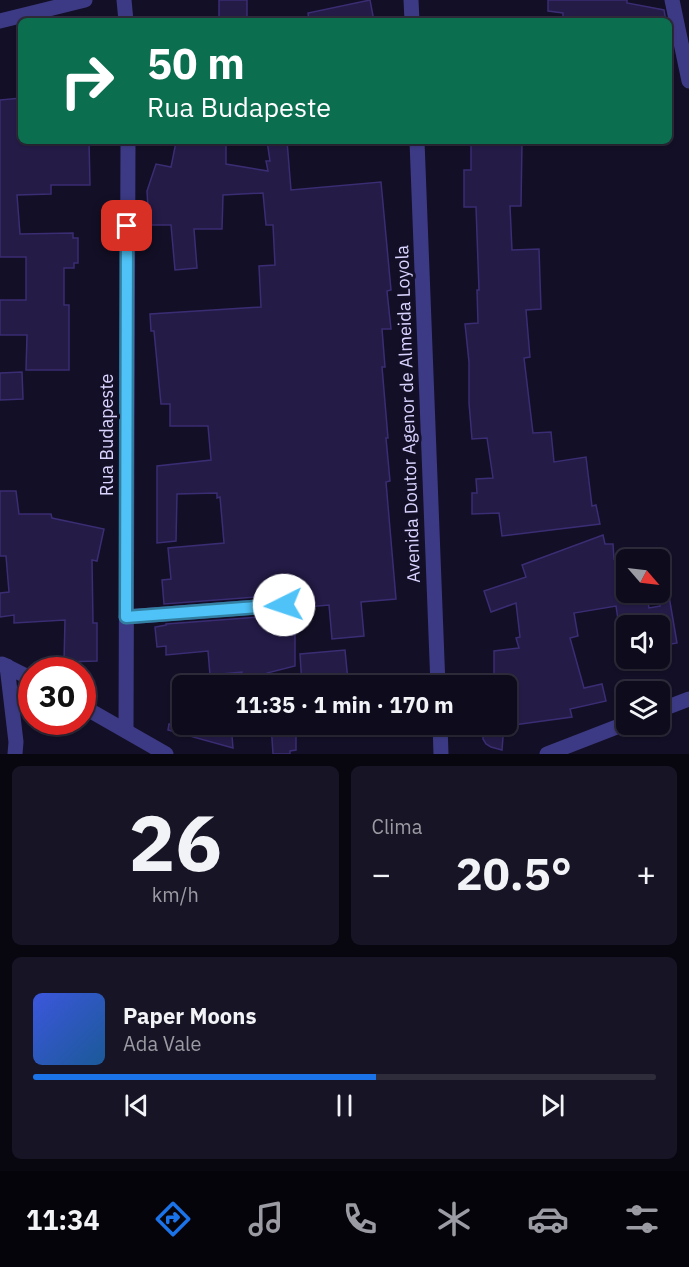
<!DOCTYPE html>
<html lang="pt">
<head>
<meta charset="utf-8">
<style>
  :root { --surface:#0e0b1c; --page:#171425; --text:#f1f3f6; --muted:#9b9ba3; --line:#2e2b3b; --accent:#1a73e8 }
  body { margin:0; font-family:"IBM Plex Sans",sans-serif; background:var(--page); color:var(--text); height:100vh; display:flex; flex-direction:column; font-size:22px; white-space:nowrap }
  * { box-sizing:border-box; margin:0 }
  p { font-size:20px; color:var(--muted) }
  .icon { flex:none; width:33px; height:33px; fill:none; stroke:currentColor; stroke-width:2; stroke-linecap:round; stroke-linejoin:round }
  .map { position:relative; height:754px; overflow:hidden }
  .side { display:flex; flex-direction:column; gap:12px; padding:12px; background:#08060f; flex:1 }
  .side>* { flex:none }
  .guide { position:absolute; left:18px; top:18px; width:654px; height:126px; border-radius:9px; box-shadow:0 2px 4px #0004,0 0 0 2px var(--line); background:#0b6e4f; color:#fff; overflow:hidden }
  .needle { width:39px; rotate:118deg }
  .controls { position:absolute; left:616px; top:549px; display:grid; gap:12px }
  .controls a { display:grid; place-items:center; width:54px; height:54px; border-radius:9px; background:var(--surface); box-shadow:0 2px 4px #0004,0 0 0 2px var(--line); font-size:30px }
  .speed { position:absolute; left:18px; top:657px; display:flex; gap:12px; font-size:30px; font-weight:700; text-align:center }
  .speed>* { display:grid; place-content:center; width:78px; height:78px; border-radius:50%; background:var(--surface); box-shadow:0 2px 4px #0004,0 0 0 2px var(--line); line-height:1 }
  .speed .limit { border:9px solid #d22; background:#fff; color:#111 }
  .pin { position:absolute; display:grid; place-items:center; width:51px; height:51px; color:#fff; margin:-26px; border-radius:12px; box-shadow:0 3px 9px #0006 }
  .me { position:absolute; width:66px; margin:-33px; rotate:266deg; stroke-linejoin:round; filter:drop-shadow(0 0 4px #0008) }
  .turn { display:flex; align-items:center; gap:21px; height:126px; padding:0 30px; font-size:27px }
  .turn .icon { width:78px; height:78px; stroke-width:2.5 }
  .turn b { display:block; font-size:42px; line-height:51px }
  .big { font-size:45px; font-weight:800; line-height:1.1 }
  .side .widget { flex:1; display:flex; flex-direction:column; justify-content:center; gap:9px; min-width:0; padding:0 21px; border-radius:9px; background:var(--page) }
  .side .dial { align-items:center; gap:0 }
  .dial b { font-size:78px; line-height:1 }
  .song { display:flex; align-items:center; gap:18px }
  .cover { width:72px; height:72px; border-radius:9px; background:linear-gradient(135deg,hsl(230 70% 55%),hsl(210 70% 35%)) }
  .played { height:6px; border-radius:3px; background:linear-gradient(90deg,var(--accent) 55%,var(--line) 55%) }
  .keys { display:flex; justify-content:space-around; direction:ltr }
  .heat { display:flex; justify-content:space-between; align-items:center; font-size:33px; direction:ltr }
  .side .tiles { flex:1; display:grid; gap:12px; grid-template-columns:1fr 1fr }
  .widget:last-child { grid-column:span 2 }
  .trip { position:absolute; left:172px; top:675px; width:345px; height:60px; border-radius:9px; background:var(--surface); box-shadow:0 2px 4px #0004,0 0 0 2px var(--line); font-weight:800; line-height:60px; text-align:center }
  .dock { display:flex; height:96px; justify-content:space-around; align-items:center; background:#06040b; color:var(--muted) }
  .dock .icon { width:42px; height:42px }
  .dock .active { color:var(--accent) }
  .dock b { font-size:27px; color:var(--text) }
  .map>svg:first-child { display:block }
  .building { fill:#241b47; stroke:#3b2d73; stroke-width:1.5 }
  .lines { fill:none; stroke-linecap:round; stroke-linejoin:round }
  .minor { stroke:#3d3a85; stroke-width:15 }
  .route-casing { stroke:#337fa1; stroke-width:15 }
  .route { stroke:#4fc3f7; stroke-width:10 }
  .labels { text-anchor:middle; stroke-width:6; stroke-linejoin:round; paint-order:stroke }
  .street-label { font-size:18px; fill:#d9d4ff; stroke:#130f26 }
</style>
</head>
<body>
<div class="map">
<svg width="689" height="754" viewBox="0 0 689 754">
  <rect width="100%" height="100%" fill="#130f26"/>
  <g class="building">
    <rect x="219" y="0" width="28" height="21"/>
    <polygon points="370,0 374,21 309,21 308,13"/>
    <polygon points="548,0 627,0 627,3 664,10 666,21 626,21 595,17 594,21 563,19 563,13 548,11"/>
    <polygon points="21,98 21,141 89,141 90,185 51,185 51,194 17,195 20,234 73,233 73,238 78,238 78,263 74,263 74,268 64,268 64,305 69,305 69,370 26,370 27,335 0,335 0,300 26,300 26,257 0,257 0,100"/>
    <polygon points="179,141 226,141 226,164 268,171 266,161 270,161 267,141 287,141 291,190 381,182 391,290 387,291 391,329 382,329 385,367 382,367 388,438 386,438 390,481 386,482 396,599 361,602 364,636 332,639 329,605 295,608 295,666 267,673 267,686 242,686 242,672 210,675 208,651 166,655 166,646 157,647 155,627 166,625 166,624 284,615 289,613 293,605 291,599 282,595 164,604 162,580 171,579 168,548 224,543 220,497 217,498 217,493 177,494 176,541 157,543 157,466 211,460 208,426 170,426 170,404 161,404 154,331 151,331 150,314 261,307 259,266 275,265 273,225 266,225 263,193 223,195 222,229 194,229 197,268 175,270 171,225 149,225 147,191 156,164 171,167 176,142"/>
    <polygon points="471,141 522,142 521,206 510,206 512,250 539,249 541,309 526,310 530,357 524,358 533,433 551,432 554,462 586,457 592,506 596,505 600,524 502,536 499,513 472,514 472,493 477,493 476,479 493,478 487,438 472,439 469,403 469,362 465,324 478,323 477,290 479,290 476,207 464,207 464,170 471,170"/>
    <polygon points="22,372 23,399 0,400 0,373"/>
    <polygon points="0,491 16,491 19,514 51,514 52,518 104,529 97,561 92,560 93,623 97,623 97,661 64,662 65,620 14,623 14,615 0,617 0,593 9,592 6,556 0,556"/>
    <polygon points="603,535 605,544 613,544 614,559 627,556 627,592 646,592 649,608 660,606 660,597 669,596 677,643 660,646 660,626 619,626 616,606 574,613 578,636 570,638 584,688 602,684 606,701 570,709 572,717 507,726 507,686 494,686 494,651 519,648 516,638 520,637 516,603 491,612 484,591 526,577 522,565"/>
    <polygon points="345,650 348,681 319,686 302,686 300,654"/>
    <polygon points="169,724 231,724 233,748 168,730"/>
    <polygon points="271,724 296,724 296,750 290,751 290,754 273,754"/>
    <polygon points="483,724 504,724 502,750 491,747 486,744 483,739"/>
  </g>
  <g class="lines">
    <g class="minor">
      <polyline points="124,0 126,21"/>
      <polyline points="411,0 412,21"/>
      <polyline points="672,0 689,81"/>
      <polyline points="0,21 85,0"/>
      <polyline points="417,141 438,686"/>
      <polyline points="126,617 283,605"/>
      <polyline points="2,664 32,679"/>
      <polyline points="7,666 16,742 15,754"/>
      <polyline points="82,706 166,754"/>
      <polyline points="660,710 689,699"/>
      <polyline points="440,724 441,754"/>
      <polyline points="126,730 128,141"/>
      <polyline points="547,754 627,723"/>
    </g>
  </g>
  <g class="lines">
    <g class="route-casing">
      <polyline id="route" points="127,226 126,617 284,605"/>
    </g>
    <use href="#route" class="route"/>
  </g>
  <g class="labels">
    <g class="street-label">
      <text transform="translate(408 414) rotate(-92)" y="6">Avenida Doutor Agenor de Almeida Loyola</text>
      <text transform="translate(107 435) rotate(-90)" y="6">Rua Budapeste</text>
    </g>
  </g>
</svg>
<div class="controls">
<a><svg class="needle" viewBox="-14 -14 28 28"><path d="M0-13l5 13h-10z" fill="#e53935"/><path d="M0 13l5-13h-10z" fill="#9b9ba3"/></svg></a>
<a><svg class="icon" aria-label="sound" viewBox="0 0 24 24"><path d="M4 9h4l5-4v14l-5-4H4zM17 9q2 3 0 6"/></svg></a>
<a><svg class="icon" aria-label="layers" viewBox="0 0 24 24"><path d="M12 4l9 5-9 5-9-5zM3 14l9 5 9-5"/></svg></a>
</div>
<div class="speed"><div class="limit">30</div></div>
<div class="pin" style="left:127px;top:226px;background:#d93025"><svg class="icon" aria-label="arrive" viewBox="0 0 24 24"><path d="M6 21V4h12l-3 4 3 4H6"/></svg></div>
<svg class="me" style="left:284px;top:605px" viewBox="-20 -20 40 40"><circle r="19" fill="#fff"/><path d="M0-13L10 11 0 6-10 11z" fill="#4fc3f7"/></svg>
<div class="trip">11:35 · 1 min · 170 m</div>
<div class="guide">
<div class="turn"><svg class="icon" aria-label="right" viewBox="0 0 24 24"><path d="M7 20v-9h11M14 6l5 5-5 5"/></svg><div><b>50 m</b>Rua Budapeste</div></div>
</div>
</div>
<section class="side">
<div class="tiles">
<div class="widget dial"><b>26</b><p>km/h</p></div>
<div class="widget"><p>Clima</p>
<div class="heat"><a>−</a><b class="big">20.5°</b><a>+</a></div>
</div>
<div class="widget">
<div class="song"><i class="cover"></i><div><b>Paper Moons</b><p>Ada Vale</p></div></div>
<div class="played"></div>
<div class="keys"><svg class="icon" aria-label="previous" viewBox="0 0 24 24"><path d="M18 5L8 12l10 7zM5 5v14"/></svg><svg class="icon" aria-label="pause" viewBox="0 0 24 24"><path d="M8 5v14M16 5v14"/></svg><svg class="icon" aria-label="next" viewBox="0 0 24 24"><path d="M6 5l10 7-10 7zM19 5v14"/></svg></div>
</div>
</div>
</section>
<nav class="dock">
<b>11:34</b>
<svg class="icon active" aria-label="directions" viewBox="0 0 24 24"><path d="M12 3l9 9-9 9-9-9zM9 14v-3h6M13 9l2 2-2 2"/></svg>
<svg class="icon" aria-label="music" viewBox="0 0 24 24"><path d="M9 18V5l10-2v13"/><circle cx="6" cy="18" r="3"/><circle cx="16" cy="16" r="3"/></svg>
<svg class="icon" aria-label="phone" viewBox="0 0 24 24"><path d="M5 4h4l2 5-3 2q2 4 5 5l2-3 5 2v4C11 20 4 13 5 4z"/></svg>
<svg class="icon" aria-label="climate" viewBox="0 0 24 24"><path d="M12 3v18M4 7l16 10M4 17L20 7"/></svg>
<svg class="icon" aria-label="car" viewBox="0 0 24 24"><path d="M5 17H2v-5l4-1 3-4h7l3 4 3 1v5h-3M9 17h6M6 11h13"/><circle cx="7" cy="17" r="2"/><circle cx="17" cy="17" r="2"/></svg>
<svg class="icon" aria-label="filters" viewBox="0 0 24 24"><path d="M4 7h16M4 17h16"/><circle cx="9" cy="7" r="2"/><circle cx="15" cy="17" r="2"/></svg>
</nav>
</body>
</html>
